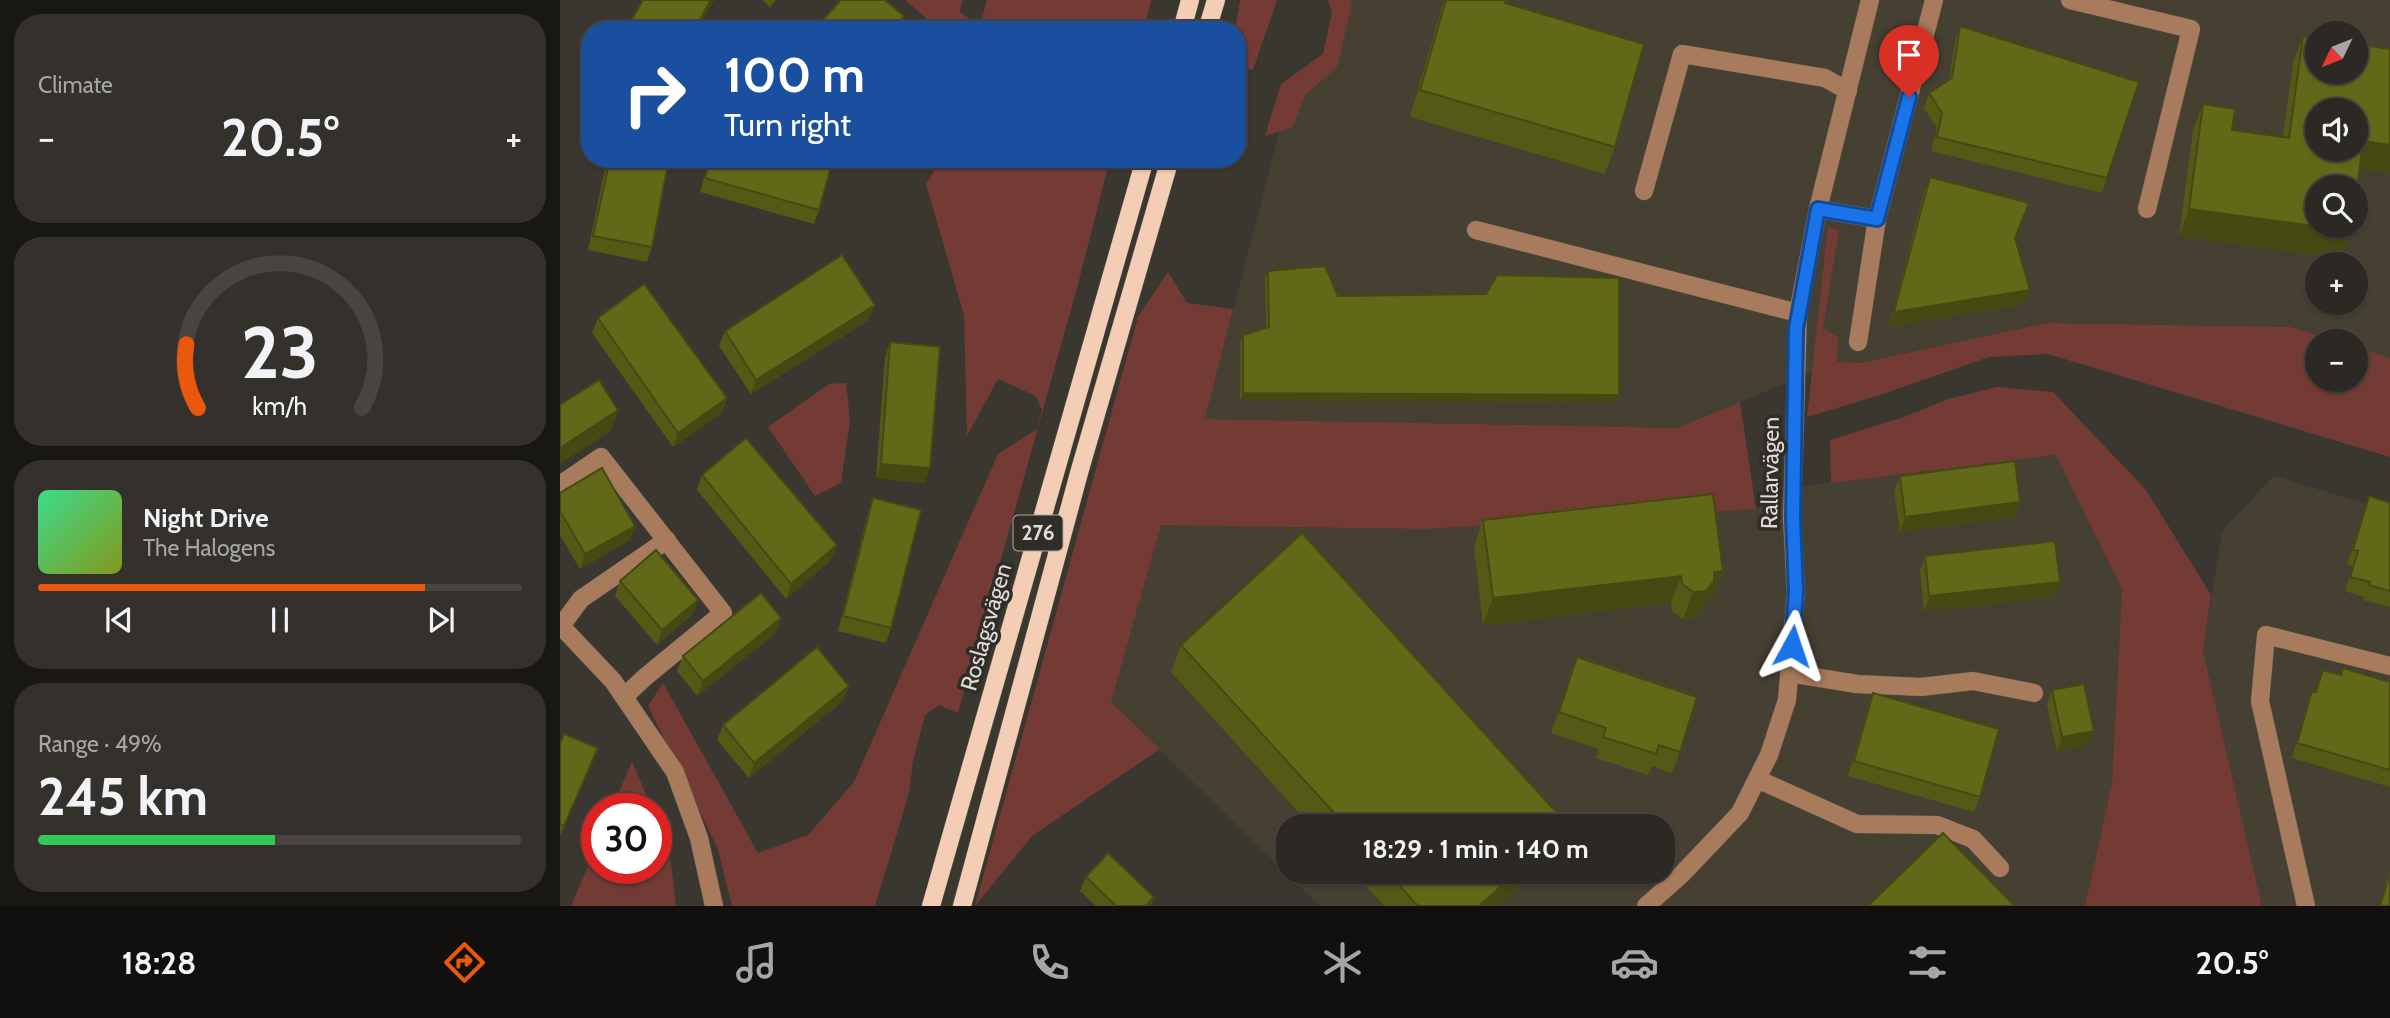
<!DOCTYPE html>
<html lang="en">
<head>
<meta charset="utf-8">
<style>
  :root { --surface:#2c2924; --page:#34312c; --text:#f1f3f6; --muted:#a6a6a6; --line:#484541; --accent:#ea580c }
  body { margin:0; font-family:Cabin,sans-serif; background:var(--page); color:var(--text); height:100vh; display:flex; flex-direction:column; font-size:26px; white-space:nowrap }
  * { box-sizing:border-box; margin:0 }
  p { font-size:23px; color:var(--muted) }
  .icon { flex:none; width:38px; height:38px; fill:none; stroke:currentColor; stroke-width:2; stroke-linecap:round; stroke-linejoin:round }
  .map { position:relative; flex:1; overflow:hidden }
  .details { display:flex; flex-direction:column; gap:14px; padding:14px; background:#181714; width:560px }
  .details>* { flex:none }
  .hud { position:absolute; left:21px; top:21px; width:665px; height:147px; border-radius:28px; box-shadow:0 2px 5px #0004,0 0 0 2px var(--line); background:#1a4fa0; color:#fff; overflow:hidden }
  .needle { width:46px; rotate:227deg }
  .fabs { position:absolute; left:1745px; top:21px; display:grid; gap:14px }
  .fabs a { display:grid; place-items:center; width:63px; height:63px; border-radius:50%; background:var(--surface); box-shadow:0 2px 5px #0004,0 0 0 2px var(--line); font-size:35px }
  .speed { position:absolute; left:21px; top:793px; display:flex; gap:14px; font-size:35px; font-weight:700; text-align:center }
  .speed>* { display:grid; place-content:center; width:91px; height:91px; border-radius:50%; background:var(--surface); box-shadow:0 2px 5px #0004,0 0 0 2px var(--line); line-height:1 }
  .speed .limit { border:10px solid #d22; background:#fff; color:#111 }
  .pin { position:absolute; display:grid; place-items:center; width:60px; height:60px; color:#fff; margin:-72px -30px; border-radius:50% 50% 50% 0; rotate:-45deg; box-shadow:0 0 7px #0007 }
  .pin .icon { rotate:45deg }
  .me { position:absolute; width:77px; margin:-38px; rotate:5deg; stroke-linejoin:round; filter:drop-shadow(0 0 5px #0008) }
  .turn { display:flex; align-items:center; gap:24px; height:147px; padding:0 28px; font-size:32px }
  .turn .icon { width:91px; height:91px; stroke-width:2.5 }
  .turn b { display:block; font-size:49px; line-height:60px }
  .big { font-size:52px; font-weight:800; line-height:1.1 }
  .details .card { flex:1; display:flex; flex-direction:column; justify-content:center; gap:10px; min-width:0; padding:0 24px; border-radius:28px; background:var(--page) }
  .details .dial { align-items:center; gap:0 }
  .dial svg { height:182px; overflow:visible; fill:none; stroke:var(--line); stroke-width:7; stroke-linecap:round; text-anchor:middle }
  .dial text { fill:var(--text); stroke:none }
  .song { display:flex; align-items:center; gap:21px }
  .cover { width:84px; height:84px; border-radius:10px; background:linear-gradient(135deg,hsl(150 70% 55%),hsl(70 70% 35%)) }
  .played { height:7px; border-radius:4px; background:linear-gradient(90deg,var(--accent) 80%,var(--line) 80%) }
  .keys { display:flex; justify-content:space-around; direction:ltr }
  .heat { display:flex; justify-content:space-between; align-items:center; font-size:38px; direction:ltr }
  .charge { height:10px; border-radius:5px; background:linear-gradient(90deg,#34c759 49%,var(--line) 0) }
  .trip { position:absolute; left:716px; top:814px; width:399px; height:70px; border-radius:28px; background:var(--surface); box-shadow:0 2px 5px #0004,0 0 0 2px var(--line); font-weight:800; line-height:70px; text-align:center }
  .tab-bar { display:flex; height:112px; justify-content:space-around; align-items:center; background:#12100e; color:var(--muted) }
  .tab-bar .icon { width:49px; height:49px }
  .tab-bar .selected { color:var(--accent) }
  .tab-bar b { font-size:32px; color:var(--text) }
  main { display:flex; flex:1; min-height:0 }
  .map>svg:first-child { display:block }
  .built { fill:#464033; fill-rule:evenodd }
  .green { fill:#743b35 }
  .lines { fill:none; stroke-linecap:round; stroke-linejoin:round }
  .minor-casing { stroke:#58554e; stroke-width:19 }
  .major-casing { stroke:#58554e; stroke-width:19 }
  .minor { stroke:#a87b5c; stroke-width:18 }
  .major { stroke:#f3cdb4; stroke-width:18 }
  .wall { fill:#535a16 }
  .shaded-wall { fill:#444a12 }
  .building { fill:#616919; stroke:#444a12; stroke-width:2; fill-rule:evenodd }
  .route-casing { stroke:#114b97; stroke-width:18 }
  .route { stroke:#1a73e8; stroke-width:12 }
  .labels { text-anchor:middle; stroke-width:7; stroke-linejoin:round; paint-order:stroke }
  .shield { fill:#302d26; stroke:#aaa8a3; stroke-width:2 }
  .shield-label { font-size:21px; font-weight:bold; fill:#dedcd8 }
  .street-label { font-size:23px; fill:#dedcd8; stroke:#302d26 }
</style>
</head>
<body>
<main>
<section class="details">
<div class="card"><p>Climate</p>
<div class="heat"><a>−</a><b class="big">20.5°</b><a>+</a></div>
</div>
<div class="card dial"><svg viewBox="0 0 100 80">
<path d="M14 69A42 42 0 1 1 86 69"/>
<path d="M14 69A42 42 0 0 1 9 41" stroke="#ea580c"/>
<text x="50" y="56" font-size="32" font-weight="700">23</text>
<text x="50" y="72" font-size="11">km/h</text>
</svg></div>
<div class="card">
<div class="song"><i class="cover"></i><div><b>Night Drive</b><p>The Halogens</p></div></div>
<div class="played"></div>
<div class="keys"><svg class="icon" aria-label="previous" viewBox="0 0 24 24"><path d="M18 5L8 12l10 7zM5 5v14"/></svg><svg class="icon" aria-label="pause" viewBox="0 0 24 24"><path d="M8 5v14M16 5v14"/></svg><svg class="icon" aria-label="next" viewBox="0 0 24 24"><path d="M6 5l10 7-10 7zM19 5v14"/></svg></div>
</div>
<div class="card"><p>Range · 49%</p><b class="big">245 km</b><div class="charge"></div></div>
</section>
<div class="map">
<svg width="1830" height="906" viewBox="0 0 1830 906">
  <rect width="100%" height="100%" fill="#3a3730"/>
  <g class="built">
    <path d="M 768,0 L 1830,0 L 1830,358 L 1796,347 L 1796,341 L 1776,341 L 1731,327 L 1487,323 L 1299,363 L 1277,362 L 1117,428 L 645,419 L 734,75 L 763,54 L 772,13 ZM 1757,33 L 1796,33 L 1796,72 L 1757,72 ZM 1757,110 L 1796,110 L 1796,149 L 1757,149 ZM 1757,187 L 1796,187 L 1796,226 L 1757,226 ZM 1757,264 L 1796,264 L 1796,303 L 1757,303 Z"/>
    <path d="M 1496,455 L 1562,589 L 1552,783 L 1525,906 L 760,906 L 551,702 L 601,525 L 865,529 L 1196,509 L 1249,485 ZM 728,826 L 1102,826 L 1102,872 L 728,872 Z"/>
    <polygon points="1714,476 1830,511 1830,906 1702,906 1643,651 1662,531"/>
  </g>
  <g class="green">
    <polygon points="345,0 402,0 400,12 420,26 427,0 591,0 584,30 380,30"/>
    <polygon points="680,0 717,0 693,70 677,65 677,30 675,30"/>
    <polygon points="768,0 790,0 792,4 777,67 745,95 733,127 705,136 721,84 763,54 772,13"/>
    <polygon points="381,159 550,159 517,288 398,713 379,705 365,715 353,761 349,793 315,906 172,906 158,849 88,706 103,683 198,853 248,835 294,782 438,454 477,429 482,410 476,396 438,379 407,436 404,315 366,184"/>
    <polygon points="1268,227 1279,230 1263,328 1278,337 1277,362 1300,363 1487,323 1731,327 1776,341 1757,341 1757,380 1796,380 1796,347 1830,358 1830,457 1488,354 1429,357 1320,395 1247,417"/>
    <polygon points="608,272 627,303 673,309 645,419 1117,428 1180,402 1196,509 865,529 601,525 551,702 600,749 472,836 415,906 578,317"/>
    <polygon points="286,383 290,420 281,483 255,496 208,427 269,384"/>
    <polygon points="1437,387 1493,392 1586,490 1651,595 1643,651 1702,906 1525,906 1552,783 1562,589 1496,455 1271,483 1270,440 1344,417 1388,399"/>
    <polygon points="72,762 92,808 52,808"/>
    <polygon points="96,818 109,847 116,906 11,906 37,845 37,868 96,868"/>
  </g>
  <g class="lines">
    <g class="minor-casing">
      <g id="minor">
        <polyline points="1510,0 1631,29 1587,209"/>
        <polyline points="1084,191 1122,54 1265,78 1288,91"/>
        <polyline points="1258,209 1317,219"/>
        <polyline points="916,230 1238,313"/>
        <polyline points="1298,342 1317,219 1374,0"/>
        <polyline points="0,485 41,457 163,613 84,678 64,697"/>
        <polyline points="0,625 53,681 115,772 139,838 154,906"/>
        <polyline points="1,626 21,599 107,540"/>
        <polyline points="1229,673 1297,684 1361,687 1413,681 1474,693"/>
        <polyline points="1197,779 1297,824 1377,825 1413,839 1440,868"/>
        <polyline points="1086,906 1121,875 1180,813 1209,755 1227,700 1236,592 1232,518 1238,313 1258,209 1310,0"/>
        <polyline points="1746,906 1700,701 1706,635 1830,666"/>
      </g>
    </g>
    <g class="major-casing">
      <g id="major">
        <polyline points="622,30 630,0"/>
        <polyline points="647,30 656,0"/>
        <polyline points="371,906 585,159"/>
        <polyline points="402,906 519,473 610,159"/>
      </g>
    </g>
    <use href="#minor" class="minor"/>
    <use href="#major" class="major"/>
  </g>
  <g class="wall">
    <polygon points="202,0 216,0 210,7"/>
    <polygon points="884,0 946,0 945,3 1055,147 1045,174 850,117"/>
    <polygon points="1400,26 1547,178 1542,193 1371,151 1377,128 1364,108 1369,93 1389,80 1395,41"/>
    <polygon points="1743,36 1830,173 1800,169 1781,258 1619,236 1633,131 1643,104 1672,130 1723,137 1733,63"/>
    <polygon points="47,159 109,159 92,247 87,262 28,250"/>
    <polygon points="149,159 273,159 259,210 254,224 140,192"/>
    <polygon points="1370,177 1455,239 1464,304 1329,327 1364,192"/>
    <polygon points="708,271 778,296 926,294 1056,402 680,400 680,343 683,335 706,328 705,278"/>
    <polygon points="38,318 167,398 162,413 113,447 32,333"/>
    <polygon points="309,320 191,394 159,346 165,331"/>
    <polygon points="330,342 365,483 316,478 325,357"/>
    <polygon points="142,475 271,560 226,599 137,490"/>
    <polygon points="1340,476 1460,502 1455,517 1340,532 1334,491"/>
    <polygon points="0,493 75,526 70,540 20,569 0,535"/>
    <polygon points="1809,496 1830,503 1830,607 1803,600 1804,597 1785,591 1793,566 1787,565"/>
    <polygon points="313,498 331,628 326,643 278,631 308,512"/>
    <polygon points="923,520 1163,571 1153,598 1148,599 1144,608 1136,618 1123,619 1112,611 1111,603 923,625 914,547"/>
    <polygon points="1365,556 1500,582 1494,597 1364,611 1360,570"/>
    <polygon points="60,581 133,614 97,645 55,596"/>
    <polygon points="216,633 137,696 117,671 123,656"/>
    <polygon points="621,645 1008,825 1007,826 751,826 611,672"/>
    <polygon points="1017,657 1120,752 1112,773 1092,766 1088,775 1036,758 1039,749 991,733"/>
    <polygon points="1763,670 1781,675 1830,682 1830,787 1732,758 1747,706 1752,691 1755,692"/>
    <polygon points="1492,690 1529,745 1497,752 1487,705"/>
    <polygon points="1313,693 1420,797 1414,812 1288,776 1308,708"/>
    <polygon points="283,701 189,778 157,740 163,725"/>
    <polygon points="0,744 32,763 0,836"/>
    <polygon points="1830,870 1830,906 1819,906"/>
    <polygon points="793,872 976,872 938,906 824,906"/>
    <polygon points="526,877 594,897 591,906 536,906 520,891"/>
  </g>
  <g class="shaded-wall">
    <polygon points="151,0 154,0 137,30 134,30"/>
    <polygon points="344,16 339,30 332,30"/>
    <polygon points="1803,141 1830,145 1830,173 1793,168"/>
    <polygon points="1629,209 1791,231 1781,258 1619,236"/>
    <polygon points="1470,290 1464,304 1329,327 1334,312"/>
    <polygon points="315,305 309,320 191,394 196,380"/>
    <polygon points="683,393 1059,395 1056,402 680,400"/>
    <polygon points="167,398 162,413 113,447 118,433"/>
    <polygon points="58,410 51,431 0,464 0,448"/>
    <polygon points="321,464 370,468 365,483 316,478"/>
    <polygon points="1460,502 1455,517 1340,532 1345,517"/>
    <polygon points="75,526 70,540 20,569 25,554"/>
    <polygon points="277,545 271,560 226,599 231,584"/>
    <polygon points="1163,571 1153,598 1148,599 1144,608 1136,618 1123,619 1133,592 1154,572"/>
    <polygon points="1121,576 1111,603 923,625 933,598"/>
    <polygon points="1500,582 1494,597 1364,611 1369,596"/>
    <polygon points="138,600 133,614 97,645 102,630"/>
    <polygon points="221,618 216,633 137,696 143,681"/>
    <polygon points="289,686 283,701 189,778 194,763"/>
    <polygon points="1534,731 1529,745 1497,752 1502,737"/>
    <polygon points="38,748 32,763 0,836 4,826"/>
    <polygon points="957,872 976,872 938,906 919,906"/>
    <polygon points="594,897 591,906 586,906"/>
  </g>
  <g class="building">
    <polygon points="83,0 151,0 134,30 66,30"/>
    <polygon points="281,0 325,0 344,16 332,30 254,30"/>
    <polygon points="886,0 946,0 945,3 1084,44 1055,147 860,90"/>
    <polygon points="1400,26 1579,82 1547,178 1377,137 1382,113 1369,93 1392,78"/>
    <path d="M 1743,36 L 1757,38 L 1757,72 L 1796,72 L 1796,44 L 1830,49 L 1830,145 L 1803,141 L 1796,200 L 1796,187 L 1757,187 L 1757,226 L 1792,226 L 1791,231 L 1629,209 L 1643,104 L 1675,109 L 1672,130 L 1729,138 ZM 1757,110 L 1796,110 L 1796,149 L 1757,149 Z"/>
    <polygon points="50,159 109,159 92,247 33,236"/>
    <polygon points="150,159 273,159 259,210 145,178"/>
    <polygon points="1370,177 1469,203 1455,238 1470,290 1334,312"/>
    <polygon points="282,255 315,305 196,380 165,331"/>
    <polygon points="765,266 778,296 926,294 937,275 1059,278 1059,395 683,393 683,335 709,327 708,271"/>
    <polygon points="84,284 167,398 118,433 38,318"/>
    <polygon points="330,342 380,347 370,468 321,464"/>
    <polygon points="39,380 58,410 0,448 0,405"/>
    <polygon points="186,438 277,545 231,584 142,475"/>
    <polygon points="1455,461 1460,502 1345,517 1340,476"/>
    <polygon points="42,468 75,526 25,554 0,511 0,493"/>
    <polygon points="1153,494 1163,571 1154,572 1154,581 1146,591 1133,592 1122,584 1121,576 933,598 923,520"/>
    <polygon points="1809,496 1830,503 1830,591 1809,585 1810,582 1790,577 1798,551 1793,550"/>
    <polygon points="313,498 361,510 331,628 283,616"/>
    <polygon points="742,533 1008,825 1007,826 786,826 621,645"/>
    <polygon points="1495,541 1500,582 1369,596 1365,556"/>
    <polygon points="96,550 138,600 102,630 60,581"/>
    <polygon points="201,593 221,618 143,681 123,656"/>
    <polygon points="257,647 289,686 194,763 163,725"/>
    <polygon points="1017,657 1137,697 1120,752 1099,745 1096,754 1043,737 1046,728 999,712"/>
    <polygon points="1783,668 1830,682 1830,770 1737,743 1752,691 1756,692 1763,670 1781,675"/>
    <polygon points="1524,684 1534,731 1502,737 1492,690"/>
    <polygon points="1313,693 1439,729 1420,797 1294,761"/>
    <polygon points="4,734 38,748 4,826 0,824 0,744"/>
    <polygon points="1383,833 1455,906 1308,906"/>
    <polygon points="548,853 594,897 586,906 556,906 526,877"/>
    <polygon points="827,872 957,872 919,906 858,906"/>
    <polygon points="1830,873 1830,906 1820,906"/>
  </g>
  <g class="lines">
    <g class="route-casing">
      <polyline id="route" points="1232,646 1236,592 1233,518 1236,329 1258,209 1317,219 1349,97"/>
    </g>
    <use href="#route" class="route"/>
  </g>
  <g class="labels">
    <rect class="shield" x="453.5" y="515.5" width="49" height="35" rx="5"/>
    <g class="shield-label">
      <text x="478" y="540">276</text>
    </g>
    <g class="street-label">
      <text transform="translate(1210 473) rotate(-89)" y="8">Rallarvägen</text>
      <text transform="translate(426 627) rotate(-74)" y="8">Roslagsvägen</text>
    </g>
  </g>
</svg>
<div class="fabs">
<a><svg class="needle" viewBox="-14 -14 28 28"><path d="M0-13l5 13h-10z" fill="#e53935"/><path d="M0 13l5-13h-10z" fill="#a6a6a6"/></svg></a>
<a><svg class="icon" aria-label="sound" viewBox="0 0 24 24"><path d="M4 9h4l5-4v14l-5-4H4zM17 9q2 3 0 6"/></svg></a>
<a><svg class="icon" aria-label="search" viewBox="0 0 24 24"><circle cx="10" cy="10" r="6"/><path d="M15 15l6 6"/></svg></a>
<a>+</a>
<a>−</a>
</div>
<div class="speed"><div class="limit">30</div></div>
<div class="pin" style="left:1349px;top:97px;background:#d93025"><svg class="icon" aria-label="arrive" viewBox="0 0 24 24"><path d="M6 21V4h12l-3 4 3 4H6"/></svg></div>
<svg class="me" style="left:1232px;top:646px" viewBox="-20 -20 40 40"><path d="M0-17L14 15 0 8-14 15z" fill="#1a73e8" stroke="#fff" stroke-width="4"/></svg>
<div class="trip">18:29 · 1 min · 140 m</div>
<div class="hud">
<div class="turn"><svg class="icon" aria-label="right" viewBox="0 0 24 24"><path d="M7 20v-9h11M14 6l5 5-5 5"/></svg><div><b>100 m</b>Turn right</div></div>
</div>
</div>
</main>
<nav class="tab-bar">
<b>18:28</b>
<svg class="icon selected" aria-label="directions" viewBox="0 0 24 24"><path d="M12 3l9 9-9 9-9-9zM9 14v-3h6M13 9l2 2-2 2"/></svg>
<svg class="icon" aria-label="music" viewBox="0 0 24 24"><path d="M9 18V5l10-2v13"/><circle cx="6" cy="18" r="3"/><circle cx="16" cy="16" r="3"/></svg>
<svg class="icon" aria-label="phone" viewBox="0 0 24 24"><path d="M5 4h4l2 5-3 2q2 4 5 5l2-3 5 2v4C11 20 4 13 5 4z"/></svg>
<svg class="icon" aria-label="climate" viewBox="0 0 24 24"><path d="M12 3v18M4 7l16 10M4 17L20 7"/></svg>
<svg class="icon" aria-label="car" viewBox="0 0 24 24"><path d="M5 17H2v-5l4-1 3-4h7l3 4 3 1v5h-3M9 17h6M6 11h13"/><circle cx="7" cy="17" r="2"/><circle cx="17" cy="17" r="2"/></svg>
<svg class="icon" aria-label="filters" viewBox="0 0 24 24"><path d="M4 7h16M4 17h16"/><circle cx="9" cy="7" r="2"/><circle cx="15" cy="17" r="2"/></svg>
<b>20.5°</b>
</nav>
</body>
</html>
